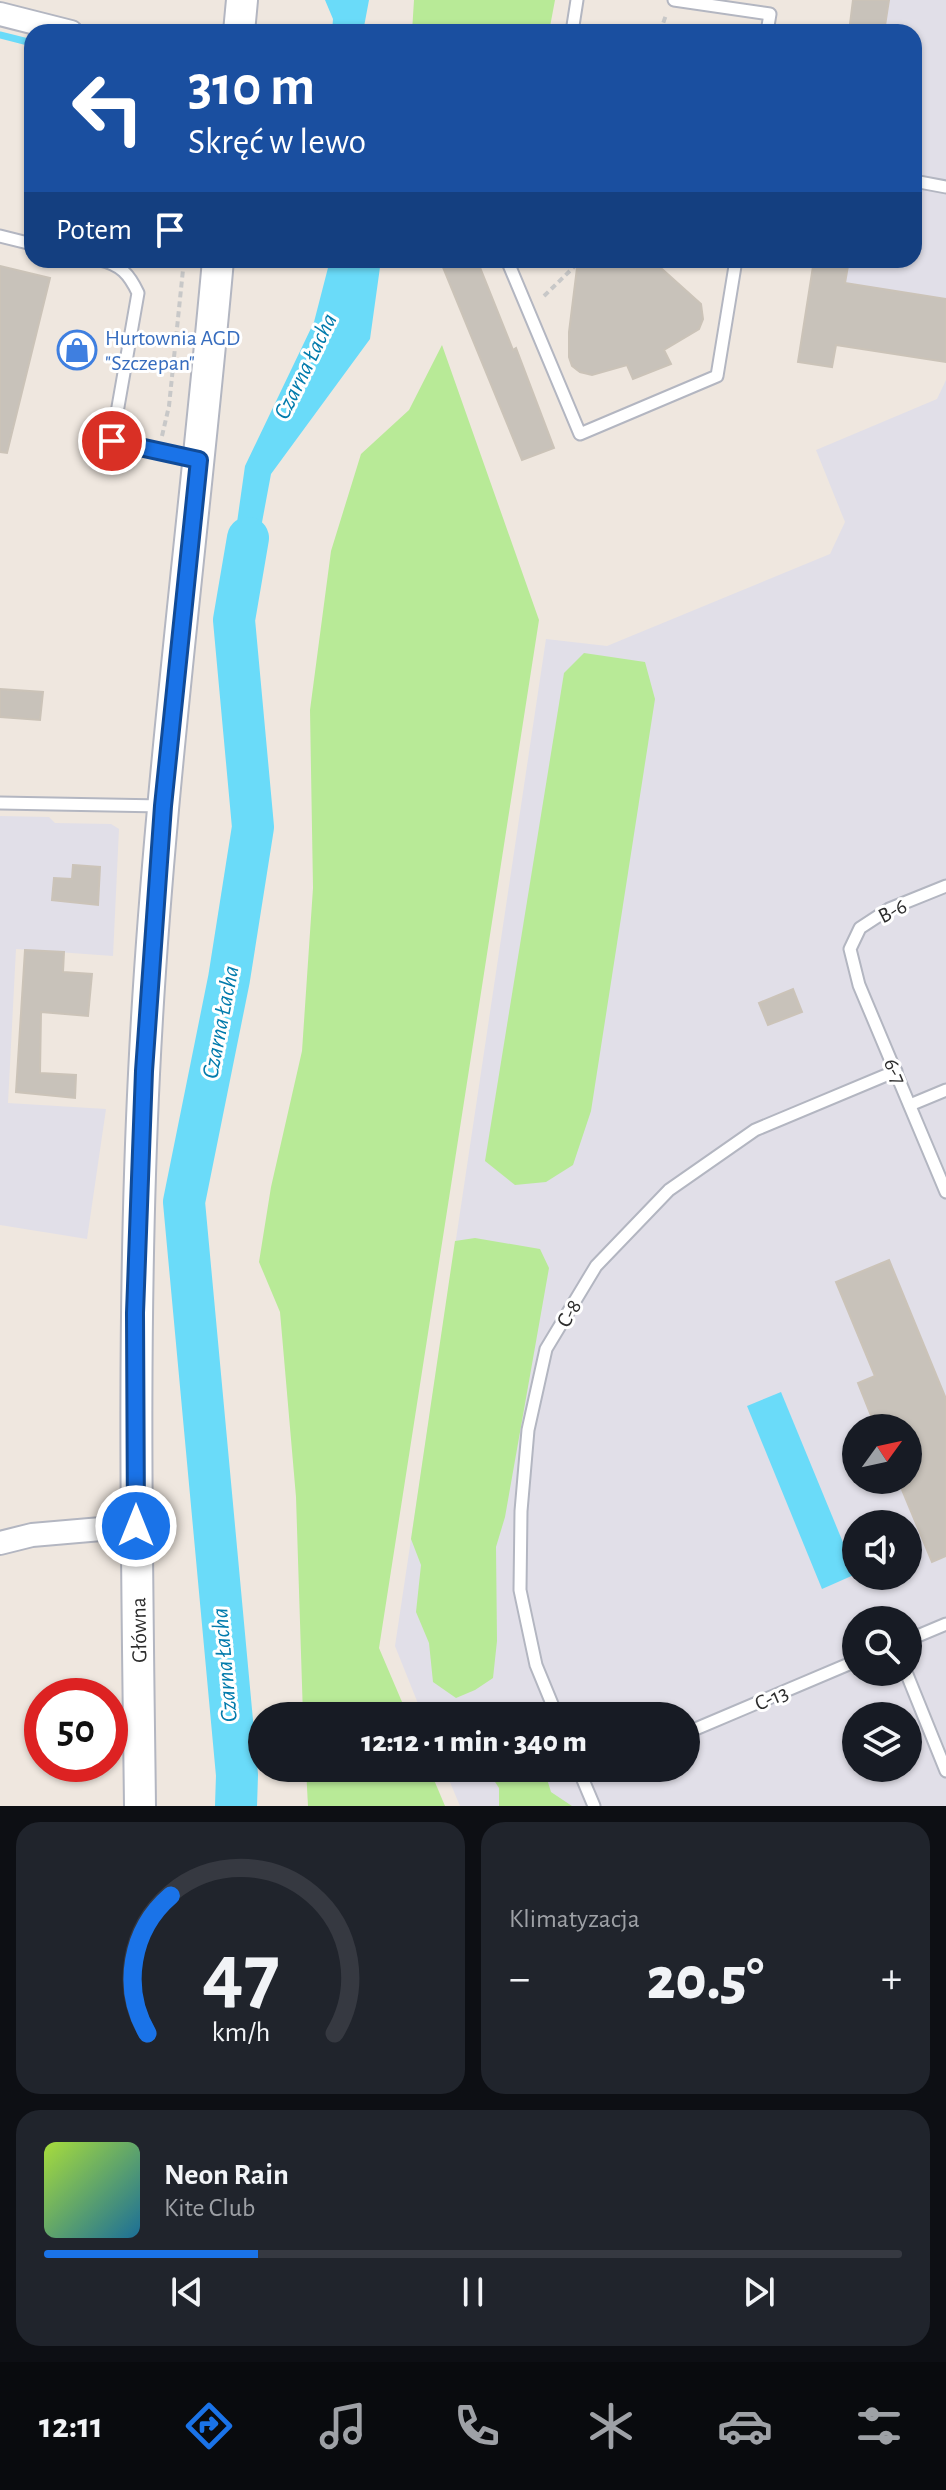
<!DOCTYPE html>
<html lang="pl">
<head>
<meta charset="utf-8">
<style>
  :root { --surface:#171b24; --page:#20242c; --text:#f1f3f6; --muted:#9ea1a6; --line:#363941; --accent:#1a73e8 }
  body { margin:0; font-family:"Alegreya Sans",sans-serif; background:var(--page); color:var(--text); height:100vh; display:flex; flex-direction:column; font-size:30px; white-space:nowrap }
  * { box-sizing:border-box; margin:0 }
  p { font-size:26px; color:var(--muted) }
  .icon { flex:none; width:44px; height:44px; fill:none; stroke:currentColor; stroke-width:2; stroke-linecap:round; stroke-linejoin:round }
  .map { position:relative; height:1806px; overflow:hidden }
  .panel { display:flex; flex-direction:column; gap:16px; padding:16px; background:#0d0f14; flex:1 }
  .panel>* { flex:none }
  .hud { position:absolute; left:24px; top:24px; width:898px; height:244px; border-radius:24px; box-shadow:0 2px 6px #0004; background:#1a4fa0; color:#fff; overflow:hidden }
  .needle { width:52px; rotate:57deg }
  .tools { position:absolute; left:842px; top:1414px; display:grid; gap:16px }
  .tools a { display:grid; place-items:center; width:80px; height:80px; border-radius:50%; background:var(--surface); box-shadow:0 2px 6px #0004; font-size:40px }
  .speed { position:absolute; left:24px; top:1678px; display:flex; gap:16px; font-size:40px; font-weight:700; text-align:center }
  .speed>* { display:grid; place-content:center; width:104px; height:104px; border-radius:50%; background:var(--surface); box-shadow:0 2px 6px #0004; line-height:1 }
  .speed .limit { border:12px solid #d22; background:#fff; color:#111 }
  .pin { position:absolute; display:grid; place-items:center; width:68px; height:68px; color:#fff; margin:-34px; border:4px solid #fff; border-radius:50%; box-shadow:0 2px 8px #0007 }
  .me { position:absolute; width:88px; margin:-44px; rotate:0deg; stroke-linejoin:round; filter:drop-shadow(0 0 6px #0008) }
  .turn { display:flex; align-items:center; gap:28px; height:168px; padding:0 32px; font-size:36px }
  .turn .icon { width:104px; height:104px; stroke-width:2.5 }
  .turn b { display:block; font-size:56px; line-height:68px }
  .then { display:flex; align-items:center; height:76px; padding:0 32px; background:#0003; gap:16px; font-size:30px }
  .big { font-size:60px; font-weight:800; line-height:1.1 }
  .panel .tile { flex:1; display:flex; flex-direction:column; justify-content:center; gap:12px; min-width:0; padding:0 28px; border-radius:24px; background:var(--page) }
  .panel .dial { align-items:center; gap:0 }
  .dial svg { height:208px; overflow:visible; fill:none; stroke:var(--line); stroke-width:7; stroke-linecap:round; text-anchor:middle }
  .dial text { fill:var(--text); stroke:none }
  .song { display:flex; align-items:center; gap:24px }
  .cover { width:96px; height:96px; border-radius:12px; background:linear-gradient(135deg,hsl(80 70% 55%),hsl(200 70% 35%)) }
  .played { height:8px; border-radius:4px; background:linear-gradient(90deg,var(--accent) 25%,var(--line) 25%) }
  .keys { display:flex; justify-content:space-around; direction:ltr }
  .heat { display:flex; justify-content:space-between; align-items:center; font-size:44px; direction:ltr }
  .panel .tiles { flex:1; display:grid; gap:16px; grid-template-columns:1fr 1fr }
  .tile:last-child { grid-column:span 2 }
  .trip { position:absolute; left:248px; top:1702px; width:452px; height:80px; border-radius:40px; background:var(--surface); box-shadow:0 2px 6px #0004; font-weight:800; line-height:80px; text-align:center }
  .tab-bar { display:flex; height:128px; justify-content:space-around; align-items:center; background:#090b0e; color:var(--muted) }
  .tab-bar .icon { width:56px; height:56px }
  .tab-bar .on { color:var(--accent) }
  .tab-bar b { font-size:36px; color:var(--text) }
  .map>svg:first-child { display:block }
  .industrial { fill:#e1dfe8; fill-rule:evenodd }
  .green { fill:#b8ea97 }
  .water { fill:#6adbf9 }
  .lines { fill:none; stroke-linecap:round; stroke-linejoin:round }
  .stream { stroke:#6adbf9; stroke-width:7 }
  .river { stroke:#6adbf9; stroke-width:42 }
  .building { fill:#c8c2ba; stroke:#cbc3b8; stroke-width:2 }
  .service-casing { stroke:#b3b6c1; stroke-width:15 }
  .minor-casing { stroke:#b3b6c1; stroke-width:26 }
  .secondary-casing { stroke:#b3b6c1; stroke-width:34 }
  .path { stroke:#c8c8c8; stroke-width:4; stroke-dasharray:6 4; stroke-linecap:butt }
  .service { stroke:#fff; stroke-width:11 }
  .minor { stroke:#fff; stroke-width:22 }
  .secondary { stroke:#fff; stroke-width:30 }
  .route-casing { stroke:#114b97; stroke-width:20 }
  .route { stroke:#1a73e8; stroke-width:14 }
  .labels { text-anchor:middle; stroke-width:6; stroke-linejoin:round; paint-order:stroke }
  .shop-label { font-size:22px; fill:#366cbe; stroke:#fff; text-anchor:start }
  .street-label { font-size:22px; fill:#2d2d2d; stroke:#fff }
  .water-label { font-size:24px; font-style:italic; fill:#027bac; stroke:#fff }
</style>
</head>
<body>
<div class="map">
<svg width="946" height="1806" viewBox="0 0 946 1806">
  <rect width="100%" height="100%" fill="#efe7df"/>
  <g class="industrial">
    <polygon points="889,0 946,0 946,299 845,283 849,260 914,260 914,32 884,32"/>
    <path d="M 946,380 L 946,1806 L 460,1806 L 444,1768 L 686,1768 L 686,1716 L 423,1716 L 395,1646 L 546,639 L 607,646 L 830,554 L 845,522 L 816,450 L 937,399 ZM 856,1428 L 908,1428 L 908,1480 L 856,1480 ZM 856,1524 L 908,1524 L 908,1576 L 856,1576 ZM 856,1620 L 908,1620 L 908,1672 L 856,1672 ZM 856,1716 L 908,1716 L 908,1768 L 856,1768 Z"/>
    <polygon points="0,816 49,817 55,823 111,824 119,829 113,956 16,949 8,1103 106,1109 87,1239 0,1225"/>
  </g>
  <g class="green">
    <polygon points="414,0 555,0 549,32 412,32"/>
    <polygon points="442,345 539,620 379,1648 408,1716 303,1716 296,1497 280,1312 259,1262 271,1187 302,1051 313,888 310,710 331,551 361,454 409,410"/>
    <polygon points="584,653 645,662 655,699 591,1111 573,1165 546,1182 515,1185 485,1161 564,673"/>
    <polygon points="475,1238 540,1249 549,1268 505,1517 496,1547 497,1641 493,1678 475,1690 456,1698 433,1682 429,1643 416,1612 421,1565 411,1539 455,1241"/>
    <polygon points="306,1768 429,1768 445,1806 308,1806"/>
    <polygon points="486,1768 530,1768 547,1779 551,1792 572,1806 499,1806 499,1788"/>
  </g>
  <g class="water">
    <polygon points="325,0 369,0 363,32 332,32 333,19"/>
    <polygon points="330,260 381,260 370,339 271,474 244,619 231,565 245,466 314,322"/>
    <polygon points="781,1392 856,1574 822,1589 747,1406"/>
  </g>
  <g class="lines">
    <polyline class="stream" points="0,35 32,43"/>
    <polyline class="river" points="236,1806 237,1775 184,1202 229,979 253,827 234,620 248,538"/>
  </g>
  <g class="building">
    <polygon points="853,0 889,0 884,32 849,32"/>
    <polygon points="440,260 477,260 513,350 516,348 554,448 522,460"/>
    <polygon points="597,260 652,260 701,304 703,319 699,329 664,350 671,364 633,379 627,365 592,375 580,372 572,366 569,357 569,332 577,268"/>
    <polygon points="814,260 849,260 845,283 946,299 946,362 836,345 832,367 798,362"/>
    <polygon points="0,266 50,278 7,453 0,452"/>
    <polygon points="0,689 43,692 40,720 0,717"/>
    <polygon points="73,865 100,867 98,905 52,900 54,878 72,879"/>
    <polygon points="25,950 64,952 63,972 92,974 88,1016 41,1012 40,1073 76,1075 75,1098 16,1092"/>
    <polygon points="793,989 802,1012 768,1025 759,1003"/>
    <polygon points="889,1260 946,1399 946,1556 932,1562 898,1480 908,1480 908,1428 876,1428 858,1383 875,1376 836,1282"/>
  </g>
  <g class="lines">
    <g class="service-casing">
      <g id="service">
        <polyline points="674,0 770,14 767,32"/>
        <polyline points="572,32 577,0"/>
        <polyline points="914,181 946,187"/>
        <polyline points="0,236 32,244"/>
        <path d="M 100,260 C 121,265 129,274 138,293 L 112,441 L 198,460"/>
        <polyline points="507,260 580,434 717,376 736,260"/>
        <polyline points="0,803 162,806"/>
        <polyline points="946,886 889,909 860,928 850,949 859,985 946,1192"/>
        <polyline points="910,1105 946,1090"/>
        <polyline points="908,1640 946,1624"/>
        <polyline points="906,1672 946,1771"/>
        <polyline points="557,1716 536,1665 520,1590 521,1511 528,1430 546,1349 596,1266 669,1190 755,1130 896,1071"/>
        <polyline points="686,1733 856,1661"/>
        <polyline points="578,1768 594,1806"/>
        <polyline points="582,1776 602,1768"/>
      </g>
    </g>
    <g class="minor-casing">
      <g id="minor">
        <polyline points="0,14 71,32"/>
        <polyline points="0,1543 32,1535 136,1526"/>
      </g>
    </g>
    <g class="secondary-casing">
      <g id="secondary">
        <polyline points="239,32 242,0"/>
        <path d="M 140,1806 C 137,1562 132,1318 144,1074 C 157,802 194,531 218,260"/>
      </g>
    </g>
    <g class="path">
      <polyline points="660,32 666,15"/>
      <polyline points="709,32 745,29"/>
      <polyline points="544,296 576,265"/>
      <polyline points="162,436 169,406 184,260"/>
    </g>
    <use href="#service" class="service"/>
    <use href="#minor" class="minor"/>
    <use href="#secondary" class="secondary"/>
  </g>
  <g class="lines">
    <g class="route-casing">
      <polyline id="route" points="112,441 199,460 163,806 144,1071 135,1313 136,1526"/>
    </g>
    <use href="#route" class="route"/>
  </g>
  <defs>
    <g id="shop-ring" transform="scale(2)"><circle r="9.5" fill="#fff" stroke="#3f7fe0" stroke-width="1.5"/><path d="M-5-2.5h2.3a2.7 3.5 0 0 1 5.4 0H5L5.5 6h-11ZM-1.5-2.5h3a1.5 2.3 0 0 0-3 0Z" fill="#3f7fe0"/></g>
  </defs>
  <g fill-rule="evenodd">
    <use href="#shop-ring" x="77" y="350"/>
  </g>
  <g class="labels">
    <g class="shop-label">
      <text x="105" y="345">Hurtownia AGD<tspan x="105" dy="25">"Szczepan"</tspan></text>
    </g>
    <g class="street-label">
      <text transform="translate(892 910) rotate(-27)" y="8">B-6</text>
      <text transform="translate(896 1071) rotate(67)" y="8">6-7</text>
      <text transform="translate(568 1313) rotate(-59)" y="8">C-8</text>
      <text transform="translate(138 1630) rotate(-91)" y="8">Główna</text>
      <text transform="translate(771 1697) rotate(-23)" y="8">C-13</text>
    </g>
    <g class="water-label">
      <text transform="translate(305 366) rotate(-64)" y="8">Czarna Łacha</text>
      <text transform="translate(220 1022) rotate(-79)" y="8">Czarna Łacha</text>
      <text transform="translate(224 1665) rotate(-95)" y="8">Czarna Łacha</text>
    </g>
  </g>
</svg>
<div class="tools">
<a><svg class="needle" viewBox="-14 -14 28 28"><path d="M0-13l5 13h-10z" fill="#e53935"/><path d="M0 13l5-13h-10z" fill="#9ea1a6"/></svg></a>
<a><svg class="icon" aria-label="sound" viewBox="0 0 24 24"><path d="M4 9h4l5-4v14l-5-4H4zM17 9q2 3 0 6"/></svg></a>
<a><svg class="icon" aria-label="search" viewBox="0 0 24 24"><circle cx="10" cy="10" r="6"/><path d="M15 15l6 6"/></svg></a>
<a><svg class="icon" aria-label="layers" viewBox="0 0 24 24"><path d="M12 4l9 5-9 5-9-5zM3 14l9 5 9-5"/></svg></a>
</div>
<div class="speed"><div class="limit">50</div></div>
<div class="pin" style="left:112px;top:441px;background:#d93025"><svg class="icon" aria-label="arrive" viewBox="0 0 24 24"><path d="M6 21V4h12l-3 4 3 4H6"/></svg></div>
<svg class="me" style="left:136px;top:1526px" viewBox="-20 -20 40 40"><circle r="17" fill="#1a73e8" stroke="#fff" stroke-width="3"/><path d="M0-11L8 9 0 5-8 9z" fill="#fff"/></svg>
<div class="trip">12:12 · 1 min · 340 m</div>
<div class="hud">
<div class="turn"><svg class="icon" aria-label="left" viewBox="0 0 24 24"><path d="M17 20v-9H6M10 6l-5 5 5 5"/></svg><div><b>310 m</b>Skręć w lewo</div></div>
<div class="then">Potem<svg class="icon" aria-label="arrive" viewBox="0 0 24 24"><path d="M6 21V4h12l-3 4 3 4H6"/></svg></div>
</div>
</div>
<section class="panel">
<div class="tiles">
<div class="tile dial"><svg viewBox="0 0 100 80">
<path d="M14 69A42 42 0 1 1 86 69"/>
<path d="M14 69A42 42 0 0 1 23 16" stroke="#1a73e8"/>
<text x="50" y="56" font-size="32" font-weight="700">47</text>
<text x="50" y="72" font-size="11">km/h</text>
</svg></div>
<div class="tile"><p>Klimatyzacja</p>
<div class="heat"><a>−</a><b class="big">20.5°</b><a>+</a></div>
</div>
<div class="tile">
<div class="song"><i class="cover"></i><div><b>Neon Rain</b><p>Kite Club</p></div></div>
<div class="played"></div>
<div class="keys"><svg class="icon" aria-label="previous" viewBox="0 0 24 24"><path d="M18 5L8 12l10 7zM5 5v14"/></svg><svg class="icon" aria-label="pause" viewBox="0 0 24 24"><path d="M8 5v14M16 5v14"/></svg><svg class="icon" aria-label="next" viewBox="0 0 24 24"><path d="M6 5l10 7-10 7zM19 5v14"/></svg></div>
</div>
</div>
</section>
<nav class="tab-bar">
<b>12:11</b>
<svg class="icon on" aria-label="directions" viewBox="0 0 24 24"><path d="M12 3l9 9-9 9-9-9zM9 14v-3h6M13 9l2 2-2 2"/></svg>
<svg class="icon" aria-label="music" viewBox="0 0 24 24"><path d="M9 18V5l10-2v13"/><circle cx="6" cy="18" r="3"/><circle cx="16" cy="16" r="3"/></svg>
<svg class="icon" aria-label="phone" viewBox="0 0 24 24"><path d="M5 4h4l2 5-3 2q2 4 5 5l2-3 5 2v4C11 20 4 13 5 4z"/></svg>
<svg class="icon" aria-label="climate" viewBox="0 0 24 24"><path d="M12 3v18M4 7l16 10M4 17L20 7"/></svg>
<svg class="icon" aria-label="car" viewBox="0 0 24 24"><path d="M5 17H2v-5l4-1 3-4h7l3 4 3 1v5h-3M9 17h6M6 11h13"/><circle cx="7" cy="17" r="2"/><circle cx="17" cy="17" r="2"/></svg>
<svg class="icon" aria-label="filters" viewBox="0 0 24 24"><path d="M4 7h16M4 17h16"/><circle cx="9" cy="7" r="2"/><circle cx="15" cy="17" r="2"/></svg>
</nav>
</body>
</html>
